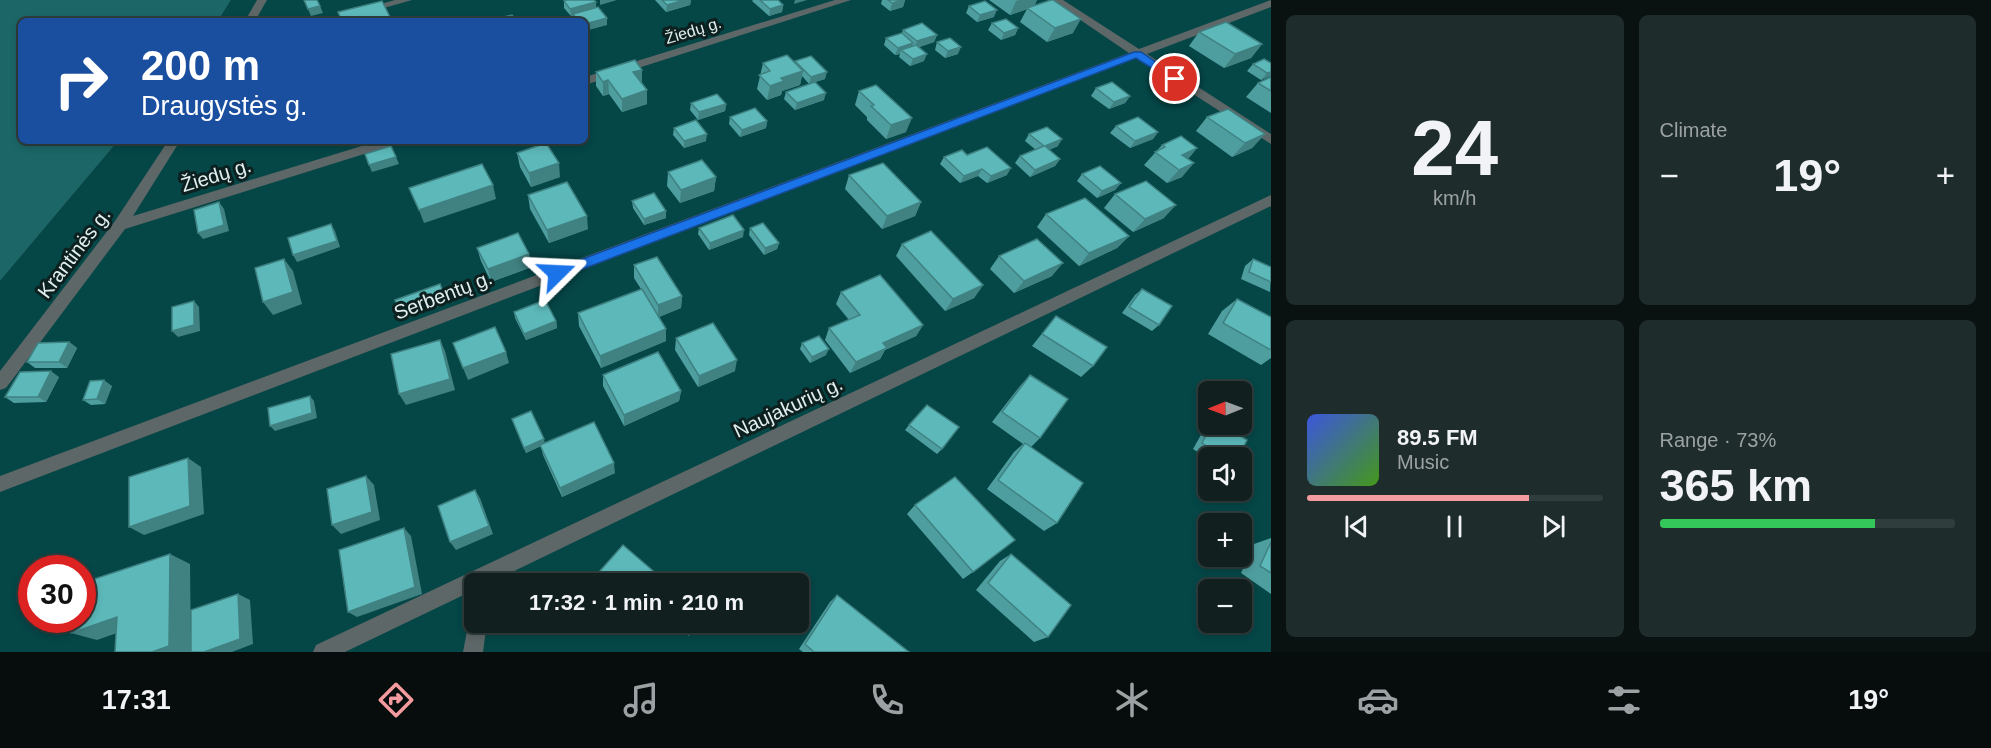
<!DOCTYPE html>
<html lang="en">
<head>
<meta charset="utf-8">
<style>
  :root { --surface:#111f1f; --page:#1e2c2c; --text:#f1f3f6; --muted:#9ca2a4; --line:#303d3d; --accent:#f49b9f }
  body { margin:0; font-family:Helvetica,sans-serif; background:var(--page); color:var(--text); height:100vh; display:flex; flex-direction:column; font-size:22px; white-space:nowrap }
  * { box-sizing:border-box; margin:0 }
  p { font-size:20px; color:var(--muted) }
  .icon { flex:none; width:33px; height:33px; fill:none; stroke:currentColor; stroke-width:2; stroke-linecap:round; stroke-linejoin:round }
  .map { position:relative; flex:1; overflow:hidden }
  .panel { display:flex; flex-direction:column; gap:15px; padding:15px; background:#091111; width:720px }
  .panel>* { flex:none }
  .top-card { position:absolute; left:18px; top:18px; width:570px; height:126px; border-radius:9px; box-shadow:0 3px 9px #0003,0 0 0 2px var(--line); background:#1a4fa0; color:#fff; overflow:hidden }
  .needle { width:39px; rotate:269deg }
  .fabs { position:absolute; left:1198px; top:381px; display:grid; gap:12px }
  .fabs a { display:grid; place-items:center; width:54px; height:54px; border-radius:9px; background:var(--surface); box-shadow:0 3px 9px #0003,0 0 0 2px var(--line); font-size:30px }
  .speed { position:absolute; left:18px; top:555px; display:flex; gap:12px; font-size:30px; font-weight:700; text-align:center }
  .speed>* { display:grid; place-content:center; width:78px; height:78px; border-radius:50%; background:var(--surface); box-shadow:0 3px 9px #0003,0 0 0 2px var(--line); line-height:1 }
  .speed .limit { border:9px solid #d22; background:#fff; color:#111 }
  .pin { position:absolute; display:grid; place-items:center; width:51px; height:51px; color:#fff; margin:-26px; border:3px solid #fff; border-radius:50%; box-shadow:0 2px 6px #0007 }
  .me { position:absolute; width:66px; margin:-33px; rotate:69deg; stroke-linejoin:round; filter:drop-shadow(0 0 4px #0008) }
  .turn { display:flex; align-items:center; gap:21px; height:126px; padding:0 24px; font-size:27px }
  .turn .icon { width:78px; height:78px; stroke-width:2.5 }
  .turn b { display:block; font-size:42px; line-height:51px }
  .big { font-size:45px; font-weight:700; line-height:1.1 }
  .panel .tile { flex:1; display:flex; flex-direction:column; justify-content:center; gap:9px; min-width:0; padding:0 21px; border-radius:9px; background:var(--page) }
  .panel .dial { align-items:center; gap:0 }
  .dial b { font-size:78px; line-height:1 }
  .song { display:flex; align-items:center; gap:18px }
  .cover { width:72px; height:72px; border-radius:9px; background:linear-gradient(135deg,hsl(230 70% 55%),hsl(100 70% 35%)) }
  .played { height:6px; border-radius:3px; background:linear-gradient(90deg,var(--accent) 75%,var(--line) 75%) }
  .keys { display:flex; justify-content:space-around; direction:ltr }
  .heat { display:flex; justify-content:space-between; align-items:center; font-size:33px; direction:ltr }
  .charge { height:9px; border-radius:4px; background:linear-gradient(90deg,#34c759 73%,var(--line) 0) }
  .panel .tiles { flex:1; display:grid; gap:15px; grid-template-columns:repeat(2,1fr) }
  .trip { position:absolute; left:464px; top:573px; width:345px; height:60px; border-radius:9px; background:var(--surface); box-shadow:0 3px 9px #0003,0 0 0 2px var(--line); font-weight:700; line-height:60px; text-align:center }
  .tabs { display:flex; height:96px; justify-content:space-around; align-items:center; background:#070c0c; color:var(--muted) }
  .tabs .icon { width:42px; height:42px }
  .tabs .on { color:var(--accent) }
  .tabs b { font-size:27px; color:var(--text) }
  main { display:flex; flex:1; min-height:0 }
  .map>svg:first-child { display:block }
  .green { fill:#054647; fill-rule:evenodd }
  .water { fill:#1c6667 }
  .lines { fill:none; stroke-linecap:round; stroke-linejoin:round }
  .street { fill:#5e6767; fill-rule:evenodd }
  .wall { fill:#4f9e9f }
  .shaded-wall { fill:#408182 }
  .building { fill:#5cb8b9; stroke:#408182; stroke-width:1.5 }
  .route { fill:#1a73e8; stroke:#114b97; stroke-width:1.5 }
  .labels { text-anchor:middle; stroke-width:6; stroke-linejoin:round; paint-order:stroke }
  .far-street-label { font-size:16px; fill:#e3eeee; stroke:#0d2020 }
  .street-label { font-size:20px; fill:#e3eeee; stroke:#0d2020 }
</style>
</head>
<body>
<main>
<div class="map">
<svg width="1271" height="652" viewBox="0 0 1271 652">
  <rect width="100%" height="100%" fill="#172929"/>
  <path class="green" d="M 231,0 L 1271,0 L 1271,652 L 0,652 L 0,281 L 118,141 L 585,141 L 585,21 L 218,21 ZM 1209,392 L 1242,392 L 1242,424 L 1209,424 ZM 1209,458 L 1242,458 L 1242,490 L 1209,490 ZM 1209,524 L 1242,524 L 1242,556 L 1209,556 ZM 32,568 L 82,568 L 82,620 L 32,620 ZM 474,584 L 798,584 L 798,622 L 474,622 ZM 1209,590 L 1242,590 L 1242,622 L 1209,622 Z"/>
  <polygon class="water" points="0,0 231,0 218,21 21,21 21,141 118,141 0,281"/>
  <g class="lines">
    <g class="street">
      <polygon points="257,0 267,0 255,21 245,21"/>
      <polygon points="395,0 412,0 338,21 321,21"/>
      <polygon points="835,0 851,0 585,85 585,77"/>
      <polygon points="1051,0 1063,0 1139,49 1271,0 1271,7 1147,54 1271,134 1271,144 1137,58 0,492 0,476 1129,53"/>
      <polygon points="168,141 180,141 133,216 378,141 398,141 396,144 125,229 6,388 0,390 0,371 115,221"/>
      <polygon points="1271,195 1271,206 487,584 474,584 474,590 345,652 313,652 316,645"/>
      <polygon points="474,614 474,622 487,622 483,652 463,652 470,615"/>
    </g>
  </g>
  <g class="wall">
    <polygon points="655,0 691,0 690,5 666,12"/>
    <polygon points="753,0 778,0 783,5 782,12 769,16 752,1"/>
    <polygon points="882,0 905,0 903,7 890,11 881,4"/>
    <polygon points="989,0 1037,0 1034,6 1073,33 1047,42 1020,22 1027,9 1010,15"/>
    <polygon points="564,1 596,8 607,18 607,25 585,21 573,21 573,16 571,16 564,8"/>
    <polygon points="969,6 994,17 977,22 966,13"/>
    <polygon points="992,23 1018,28 1015,35 1001,40 988,30"/>
    <polygon points="903,30 937,35 934,42 919,47 924,61 910,66 899,57 900,54 895,55 884,45 886,38 902,33"/>
    <polygon points="1199,32 1262,44 1251,58 1224,68 1189,46"/>
    <polygon points="937,42 958,54 945,58 935,50"/>
    <polygon points="795,61 825,79 815,82 824,100 795,110 784,99 786,92 809,84 802,76 800,85 782,91 781,95 767,100 757,89 763,63 795,63"/>
    <polygon points="1271,63 1271,76 1261,80 1247,71 1253,64"/>
    <polygon points="642,70 642,83 647,90 647,104 622,112 609,94 603,96 596,86 596,72"/>
    <polygon points="1271,77 1271,113 1246,97 1258,83"/>
    <polygon points="1096,88 1130,96 1125,103 1109,109 1091,96"/>
    <polygon points="859,91 906,132 886,139 867,120 867,117 855,105"/>
    <polygon points="691,103 726,104 725,111 698,120 690,110"/>
    <polygon points="730,117 767,121 766,128 740,137 729,124"/>
    <polygon points="1207,117 1265,134 1252,148 1232,157 1196,131"/>
    <polygon points="1116,126 1158,132 1153,139 1130,148 1110,133"/>
    <polygon points="674,128 706,141 684,148 673,135"/>
    <polygon points="1029,134 1058,146 1049,150 1060,159 1055,166 1030,177 1015,163 1020,156 1036,150 1025,141"/>
    <polygon points="1162,145 1197,148 1188,159 1182,177 1167,183 1144,165"/>
    <polygon points="517,153 560,177 531,187 520,167"/>
    <polygon points="967,155 1007,175 987,183 978,176 960,183 940,164 944,157"/>
    <polygon points="668,172 716,177 714,191 680,203 667,186"/>
    <polygon points="1082,174 1121,183 1115,190 1097,198 1077,181"/>
    <polygon points="849,175 921,202 915,216 882,229 845,189"/>
    <polygon points="1115,194 1164,218 1133,232 1104,208"/>
    <polygon points="528,195 588,229 549,243 530,209"/>
    <polygon points="632,201 666,218 644,225 633,208"/>
    <polygon points="1046,214 1129,236 1117,248 1079,266 1037,227"/>
    <polygon points="699,228 743,237 709,250 698,234"/>
    <polygon points="750,228 779,243 777,249 764,255 749,235"/>
    <polygon points="902,244 983,285 974,298 945,311 896,256"/>
    <polygon points="477,248 532,267 491,282 481,261"/>
    <polygon points="999,256 1052,276 1014,293 990,269"/>
    <polygon points="1253,259 1271,267 1270,292 1241,279 1245,266"/>
    <polygon points="634,265 682,296 681,308 659,317 666,329 666,341 601,368 579,326 578,313 641,289 634,278"/>
    <polygon points="1142,289 1159,325 1152,331 1122,313 1135,295"/>
    <polygon points="841,292 923,325 916,336 885,350 880,359 850,373 825,340 829,328 849,320 836,304"/>
    <polygon points="1237,299 1271,317 1271,358 1261,365 1208,334 1222,311"/>
    <polygon points="514,312 556,321 557,328 526,340 515,318"/>
    <polygon points="1056,316 1093,366 1081,377 1032,346"/>
    <polygon points="676,338 735,371 698,387 675,350"/>
    <polygon points="69,342 77,348 67,368 35,368 27,362"/>
    <polygon points="802,343 826,355 810,363 800,349"/>
    <polygon points="603,375 681,391 679,401 624,426 603,386"/>
    <polygon points="1030,375 1040,438 1031,447 1057,523 1044,531 987,489 1014,452 1023,444 992,422 1020,386"/>
    <polygon points="59,377 46,402 14,403 5,397"/>
    <polygon points="112,386 105,404 91,405 83,400"/>
    <polygon points="512,419 545,443 615,473 562,497 543,455 541,446 526,453"/>
    <polygon points="1209,424 1221,424 1238,458 1209,458 1209,459 1193,449 1206,426"/>
    <polygon points="909,425 942,449 937,454 905,430"/>
    <polygon points="915,505 973,572 963,579 907,514"/>
    <polygon points="1271,538 1271,594 1241,573 1254,544"/>
    <polygon points="1011,554 1048,637 1034,642 976,590 1000,561"/>
    <polygon points="32,575 32,604 30,604 19,601"/>
    <polygon points="837,595 909,652 803,652 799,649 830,602"/>
    <polygon points="674,622 699,622 689,636"/>
  </g>
  <g class="shaded-wall">
    <polygon points="600,0 617,0 600,5"/>
    <polygon points="684,0 691,0 690,5 666,12 667,5"/>
    <polygon points="795,0 807,0 794,4"/>
    <polygon points="903,0 905,0 903,7 890,11 892,3"/>
    <polygon points="1019,0 1037,0 1034,7 1010,15 1016,1"/>
    <polygon points="596,2 596,9 573,14 573,16 571,16 570,9"/>
    <polygon points="783,5 782,12 769,16 770,9"/>
    <polygon points="320,6 323,13 311,16 308,9"/>
    <polygon points="997,10 994,17 977,22 980,15"/>
    <polygon points="607,18 607,25 585,31 585,24"/>
    <polygon points="1081,19 1073,33 1047,42 1055,28"/>
    <polygon points="1018,28 1015,35 1001,40 1004,33"/>
    <polygon points="937,35 934,42 914,49 917,41"/>
    <polygon points="913,43 911,50 901,50 900,54 895,55 898,48"/>
    <polygon points="1262,44 1251,58 1224,68 1235,54"/>
    <polygon points="961,47 958,54 945,58 948,51"/>
    <polygon points="927,54 924,61 910,66 913,59"/>
    <polygon points="642,70 642,83 633,72"/>
    <polygon points="803,71 800,85 782,91 781,95 767,100 770,86 781,78"/>
    <polygon points="827,72 825,79 809,84 811,77"/>
    <polygon points="1271,72 1271,76 1261,80 1267,73"/>
    <polygon points="608,80 609,94 603,96 603,82"/>
    <polygon points="647,90 647,104 622,112 622,99"/>
    <polygon points="826,93 824,100 795,110 797,103"/>
    <polygon points="1130,96 1125,103 1109,109 1114,102"/>
    <polygon points="726,104 725,111 698,120 699,112"/>
    <polygon points="587,106 588,120 585,121 585,107"/>
    <polygon points="912,118 906,132 886,139 891,125"/>
    <polygon points="767,121 766,128 740,137 742,130"/>
    <polygon points="1158,132 1153,139 1130,148 1135,141"/>
    <polygon points="707,134 706,141 684,148 684,141"/>
    <polygon points="1265,134 1252,148 1232,157 1245,143"/>
    <polygon points="1062,139 1058,146 1040,153 1045,146"/>
    <polygon points="1197,148 1185,162 1182,155"/>
    <polygon points="396,157 399,164 372,172 369,165"/>
    <polygon points="1060,159 1055,166 1030,177 1035,170"/>
    <polygon points="559,163 560,177 531,187 529,173"/>
    <polygon points="1194,163 1182,177 1167,183 1179,170"/>
    <polygon points="1011,168 1007,175 987,183 991,176"/>
    <polygon points="982,169 978,176 960,183 964,176"/>
    <polygon points="716,177 714,191 680,203 681,190"/>
    <polygon points="1121,183 1115,190 1097,198 1102,191"/>
    <polygon points="493,185 496,199 424,223 419,210"/>
    <polygon points="219,202 224,209 229,231 203,239 198,233"/>
    <polygon points="921,202 915,216 882,229 887,216"/>
    <polygon points="1176,205 1164,218 1133,232 1145,219"/>
    <polygon points="666,211 666,218 644,225 644,219"/>
    <polygon points="587,216 588,229 549,243 547,230"/>
    <polygon points="331,224 335,231 340,247 297,262 293,255"/>
    <polygon points="744,230 743,237 709,250 710,243"/>
    <polygon points="1129,236 1117,248 1079,266 1089,253"/>
    <polygon points="779,243 777,249 764,255 765,248"/>
    <polygon points="529,254 532,267 491,282 488,269"/>
    <polygon points="284,259 293,271 302,304 273,315 263,302"/>
    <polygon points="1063,263 1052,276 1014,293 1024,281"/>
    <polygon points="983,285 974,298 945,311 953,299"/>
    <polygon points="445,296 448,303 403,319 400,313"/>
    <polygon points="682,296 681,308 658,317 658,305"/>
    <polygon points="194,301 199,307 200,331 178,337 172,331"/>
    <polygon points="556,321 557,328 526,340 524,334"/>
    <polygon points="923,325 916,336 885,350 880,359 850,373 856,362 883,343"/>
    <polygon points="666,329 666,341 601,368 600,356"/>
    <polygon points="440,340 445,351 455,390 406,405 399,394"/>
    <polygon points="69,342 77,348 67,368 59,362"/>
    <polygon points="829,349 826,355 810,363 812,357"/>
    <polygon points="506,352 509,363 468,380 463,368"/>
    <polygon points="737,360 735,371 698,387 699,376"/>
    <polygon points="51,371 59,377 46,402 38,397"/>
    <polygon points="104,380 112,386 105,404 97,399"/>
    <polygon points="681,391 679,401 624,426 624,415"/>
    <polygon points="310,396 314,401 317,418 275,431 270,426"/>
    <polygon points="544,439 545,444 526,453 524,448"/>
    <polygon points="188,458 201,467 204,514 144,535 129,527"/>
    <polygon points="614,463 615,473 562,497 560,488"/>
    <polygon points="366,476 374,485 380,520 341,534 332,525"/>
    <polygon points="475,490 480,498 493,534 456,550 450,542"/>
    <polygon points="404,528 411,536 422,594 357,617 348,612"/>
    <polygon points="170,554 190,564 191,652 152,652"/>
    <polygon points="238,594 250,600 253,644 232,652 204,652"/>
    <polygon points="117,617 140,625 97,640 71,633"/>
  </g>
  <g class="building">
    <polygon points="304,0 317,0 320,6 308,9"/>
    <polygon points="567,0 594,0 596,2 570,9 564,1"/>
    <polygon points="662,0 684,0 667,5"/>
    <polygon points="760,0 778,0 783,5 770,9"/>
    <polygon points="888,0 903,0 892,3"/>
    <polygon points="1051,0 1053,0 1081,19 1055,28 1027,8"/>
    <polygon points="382,1 392,21 342,21 338,12"/>
    <polygon points="985,1 997,10 980,15 969,6"/>
    <polygon points="598,7 607,18 585,24 585,21 578,21 573,14"/>
    <polygon points="512,15 516,21 496,21 495,19"/>
    <polygon points="1006,19 1018,28 1004,33 992,23"/>
    <polygon points="1226,22 1262,44 1235,54 1199,32"/>
    <polygon points="922,23 937,35 917,41 903,30"/>
    <polygon points="902,33 913,43 898,48 886,38"/>
    <polygon points="950,38 961,47 948,51 937,42"/>
    <polygon points="916,45 927,54 913,59 901,50"/>
    <polygon points="787,55 803,71 781,78 784,81 770,86 759,75 770,71 763,63"/>
    <polygon points="811,56 827,72 811,77 795,61"/>
    <polygon points="1264,59 1271,63 1271,72 1267,73 1253,64"/>
    <polygon points="635,60 642,70 633,72 647,90 622,99 608,80 603,82 596,72"/>
    <polygon points="1271,77 1271,91 1258,83"/>
    <polygon points="815,82 826,93 797,103 786,92"/>
    <polygon points="1112,82 1130,96 1114,102 1096,88"/>
    <polygon points="876,85 912,118 891,125 871,106 874,105 859,91"/>
    <polygon points="717,94 726,104 699,112 691,103"/>
    <polygon points="755,108 767,121 742,130 730,117"/>
    <polygon points="1228,109 1265,134 1245,143 1207,117"/>
    <polygon points="1138,117 1158,132 1135,141 1116,126"/>
    <polygon points="696,120 707,134 684,141 674,128"/>
    <polygon points="1047,127 1062,139 1045,146 1060,159 1035,170 1020,156 1044,146 1029,134"/>
    <polygon points="1181,136 1197,148 1182,155 1194,163 1179,170 1155,152 1165,147 1162,145"/>
    <polygon points="546,143 559,163 529,173 517,153"/>
    <polygon points="391,146 396,157 369,165 365,154"/>
    <polygon points="987,147 1011,168 991,176 982,169 964,176 944,157 962,150 967,155"/>
    <polygon points="702,160 716,177 681,190 668,172"/>
    <polygon points="883,163 921,202 887,216 849,175"/>
    <polygon points="482,164 493,185 419,210 409,188"/>
    <polygon points="1100,166 1121,183 1102,191 1082,174"/>
    <polygon points="1146,181 1176,205 1145,219 1115,194"/>
    <polygon points="567,182 587,216 547,230 528,195"/>
    <polygon points="654,193 666,211 644,219 632,201"/>
    <polygon points="1085,198 1129,236 1089,253 1046,214"/>
    <polygon points="219,202 224,225 198,233 194,210"/>
    <polygon points="733,215 744,230 710,243 699,228"/>
    <polygon points="763,223 779,243 765,248 750,228"/>
    <polygon points="331,224 337,241 293,255 288,238"/>
    <polygon points="931,231 983,285 953,299 902,244"/>
    <polygon points="518,233 529,254 488,269 477,248"/>
    <polygon points="1037,239 1063,263 1024,281 999,256"/>
    <polygon points="657,257 682,296 658,305 634,265"/>
    <polygon points="284,259 293,292 263,302 255,268"/>
    <polygon points="1253,259 1271,267 1271,282 1249,272"/>
    <polygon points="880,275 923,325 883,343 887,348 856,362 829,328 860,315 841,292"/>
    <polygon points="440,284 445,296 400,313 395,300"/>
    <polygon points="642,289 666,329 600,356 578,313"/>
    <polygon points="1142,289 1172,306 1159,325 1129,307"/>
    <polygon points="1237,299 1271,317 1271,350 1223,323"/>
    <polygon points="545,300 556,321 524,334 514,312"/>
    <polygon points="194,301 194,325 172,331 172,307"/>
    <polygon points="1056,316 1107,347 1093,366 1042,334"/>
    <polygon points="713,323 737,360 699,376 676,338"/>
    <polygon points="495,327 506,352 463,368 453,343"/>
    <polygon points="819,336 829,349 812,357 802,343"/>
    <polygon points="440,340 450,379 399,394 391,354"/>
    <polygon points="69,342 59,362 27,362 38,343"/>
    <polygon points="658,352 681,391 624,415 603,375"/>
    <polygon points="51,371 38,397 5,397 20,372"/>
    <polygon points="1030,375 1068,399 1040,438 1002,412"/>
    <polygon points="104,380 97,399 83,400 90,381"/>
    <polygon points="310,396 312,413 270,426 268,408"/>
    <polygon points="927,405 959,427 942,449 909,425"/>
    <polygon points="531,411 544,439 524,448 512,419"/>
    <polygon points="594,422 614,463 560,488 540,445"/>
    <polygon points="1212,424 1221,424 1247,440 1238,458 1224,458 1202,443"/>
    <polygon points="1025,443 1083,483 1057,523 998,480"/>
    <polygon points="188,458 190,506 129,527 129,477"/>
    <polygon points="366,476 372,512 332,525 327,489"/>
    <polygon points="955,477 1015,540 973,572 915,505"/>
    <polygon points="475,490 489,526 450,542 438,506"/>
    <polygon points="404,528 415,587 348,612 339,550"/>
    <polygon points="1271,542 1271,573 1260,566"/>
    <polygon points="623,545 666,582 664,584 596,584 592,580"/>
    <polygon points="170,554 169,646 152,652 115,652 117,617 71,633 72,620 82,620 82,583"/>
    <polygon points="1011,554 1071,605 1048,637 988,583"/>
    <polygon points="32,575 32,601 19,601"/>
    <polygon points="238,594 240,639 204,652 191,652 191,610"/>
    <polygon points="837,595 909,652 814,652 805,644"/>
    <polygon points="678,622 698,622 690,633"/>
  </g>
  <polygon class="route" points="1134,52 1141,52 1181,79 1179,81 1172,81 1136,58 562,277 557,278 551,273 553,270"/>
  <g class="labels">
    <g class="far-street-label">
      <text transform="translate(693 30) rotate(-17)" y="6">Žiedų g.</text>
    </g>
    <g class="street-label">
      <text transform="translate(216 175) rotate(-17)" y="7">Žiedų g.</text>
      <text transform="translate(74 253) rotate(-53)" y="7">Krantinės g.</text>
      <text transform="translate(443 295) rotate(-21)" y="7">Serbentų g.</text>
      <text transform="translate(788 407) rotate(-25)" y="7">Naujakurių g.</text>
    </g>
  </g>
</svg>
<div class="fabs">
<a><svg class="needle" viewBox="-14 -14 28 28"><path d="M0-13l5 13h-10z" fill="#e53935"/><path d="M0 13l5-13h-10z" fill="#9ca2a4"/></svg></a>
<a><svg class="icon" aria-label="sound" viewBox="0 0 24 24"><path d="M4 9h4l5-4v14l-5-4H4zM17 9q2 3 0 6"/></svg></a>
<a>+</a>
<a>−</a>
</div>
<div class="speed"><div class="limit">30</div></div>
<div class="pin" style="left:1175px;top:79px;background:#d93025"><svg class="icon" aria-label="arrive" viewBox="0 0 24 24"><path d="M6 21V4h12l-3 4 3 4H6"/></svg></div>
<svg class="me" style="left:557px;top:273px" viewBox="-20 -20 40 40"><path d="M0-17L14 15 0 8-14 15z" fill="#1a73e8" stroke="#fff" stroke-width="4"/></svg>
<div class="trip">17:32 · 1 min · 210 m</div>
<div class="top-card">
<div class="turn"><svg class="icon" aria-label="right" viewBox="0 0 24 24"><path d="M7 20v-9h11M14 6l5 5-5 5"/></svg><div><b>200 m</b>Draugystės g.</div></div>
</div>
</div>
<section class="panel">
<div class="tiles">
<div class="tile dial"><b>24</b><p>km/h</p></div>
<div class="tile"><p>Climate</p>
<div class="heat"><a>−</a><b class="big">19°</b><a>+</a></div>
</div>
<div class="tile">
<div class="song"><i class="cover"></i><div><b>89.5 FM</b><p>Music</p></div></div>
<div class="played"></div>
<div class="keys"><svg class="icon" aria-label="previous" viewBox="0 0 24 24"><path d="M18 5L8 12l10 7zM5 5v14"/></svg><svg class="icon" aria-label="pause" viewBox="0 0 24 24"><path d="M8 5v14M16 5v14"/></svg><svg class="icon" aria-label="next" viewBox="0 0 24 24"><path d="M6 5l10 7-10 7zM19 5v14"/></svg></div>
</div>
<div class="tile"><p>Range · 73%</p><b class="big">365 km</b><div class="charge"></div></div>
</div>
</section>
</main>
<nav class="tabs">
<b>17:31</b>
<svg class="icon on" aria-label="directions" viewBox="0 0 24 24"><path d="M12 3l9 9-9 9-9-9zM9 14v-3h6M13 9l2 2-2 2"/></svg>
<svg class="icon" aria-label="music" viewBox="0 0 24 24"><path d="M9 18V5l10-2v13"/><circle cx="6" cy="18" r="3"/><circle cx="16" cy="16" r="3"/></svg>
<svg class="icon" aria-label="phone" viewBox="0 0 24 24"><path d="M5 4h4l2 5-3 2q2 4 5 5l2-3 5 2v4C11 20 4 13 5 4z"/></svg>
<svg class="icon" aria-label="climate" viewBox="0 0 24 24"><path d="M12 3v18M4 7l16 10M4 17L20 7"/></svg>
<svg class="icon" aria-label="car" viewBox="0 0 24 24"><path d="M5 17H2v-5l4-1 3-4h7l3 4 3 1v5h-3M9 17h6M6 11h13"/><circle cx="7" cy="17" r="2"/><circle cx="17" cy="17" r="2"/></svg>
<svg class="icon" aria-label="filters" viewBox="0 0 24 24"><path d="M4 7h16M4 17h16"/><circle cx="9" cy="7" r="2"/><circle cx="15" cy="17" r="2"/></svg>
<b>19°</b>
</nav>
</body>
</html>
